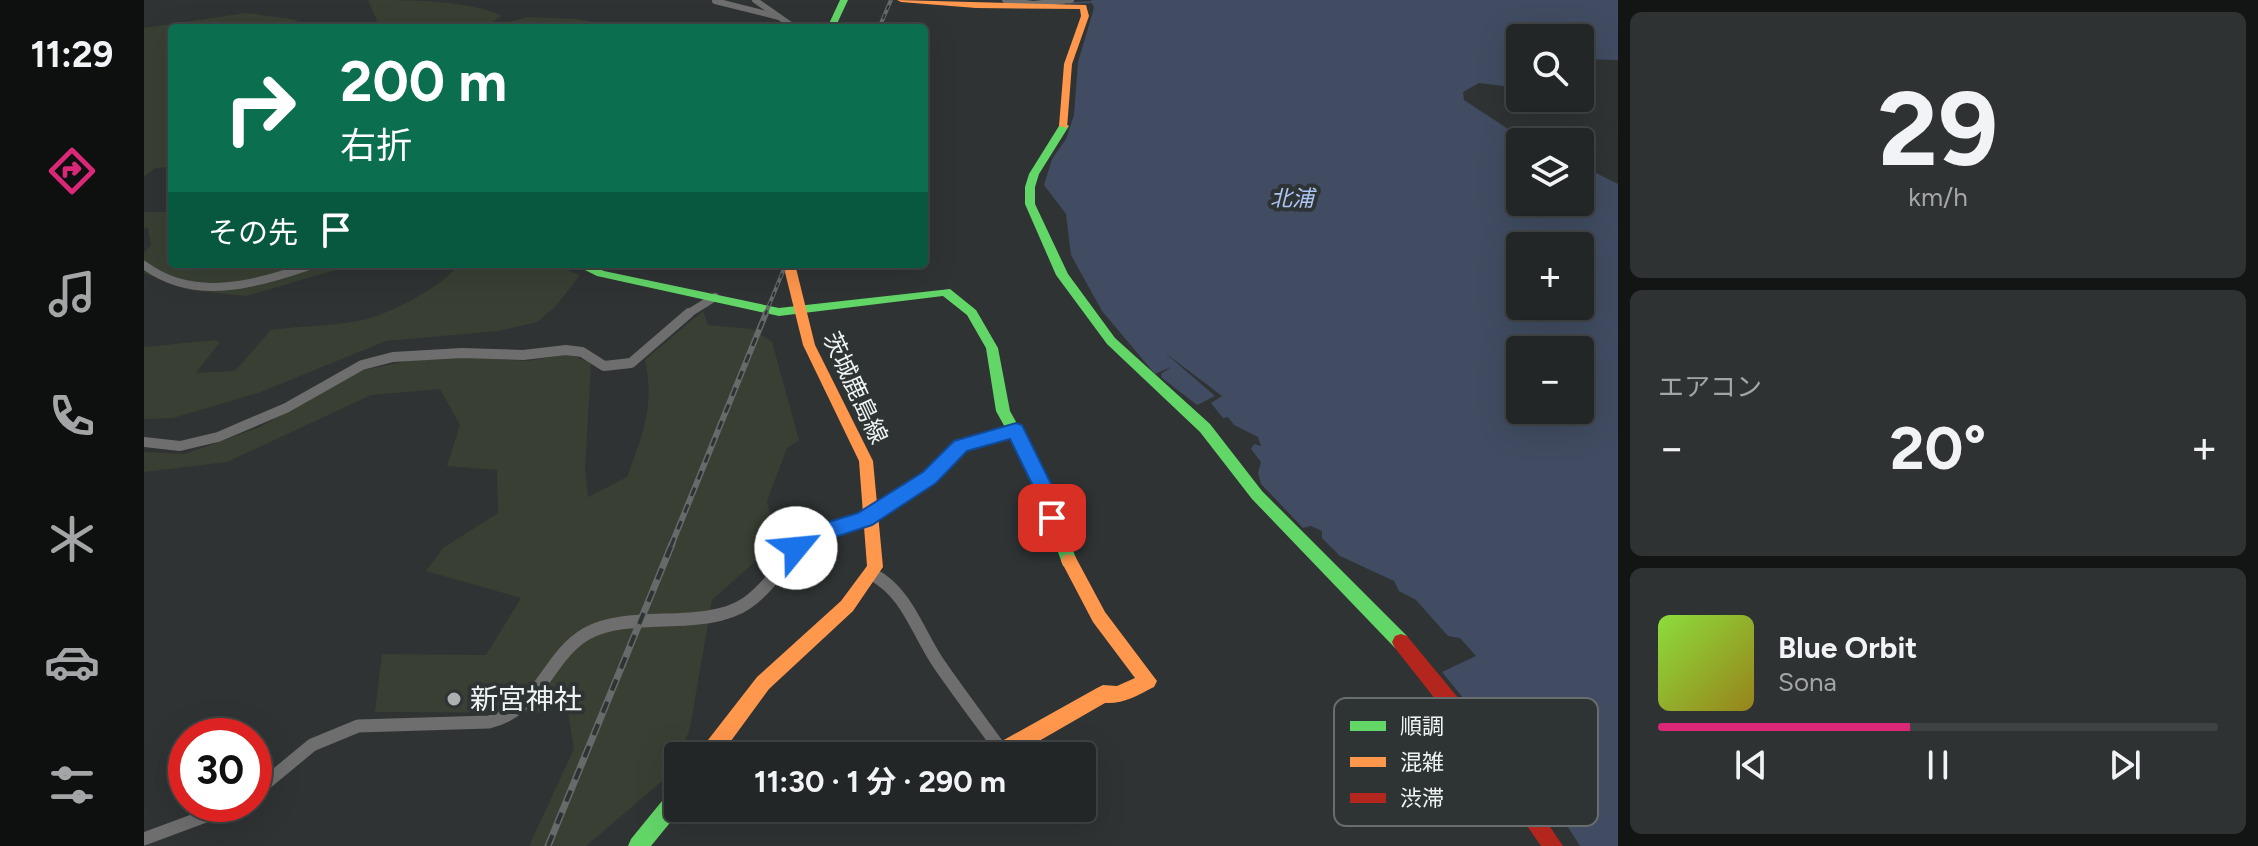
<!DOCTYPE html>
<html lang="ja">
<head>
<meta charset="utf-8">
<style>
  :root { --surface:#232626; --page:#2f3232; --text:#f1f3f6; --muted:#a3a5a7; --line:#404343; --accent:#db2777 }
  body { margin:0; font-family:Figtree,"Noto Sans JP",sans-serif; background:var(--page); color:var(--text); height:100vh; display:flex; flex-direction:column; font-size:30px; white-space:nowrap }
  * { box-sizing:border-box; margin:0 }
  p { font-size:26px; color:var(--muted) }
  .icon { flex:none; width:44px; height:44px; fill:none; stroke:currentColor; stroke-width:2; stroke-linecap:round; stroke-linejoin:round }
  .map { position:relative; flex:1; overflow:hidden }
  .side { display:flex; flex-direction:column; gap:12px; padding:12px; background:#131515; width:640px }
  .side>* { flex:none }
  .banner { position:absolute; left:24px; top:24px; width:760px; height:244px; border-radius:8px; box-shadow:0 8px 32px #0002,0 0 0 2px var(--line); background:#0b6e4f; color:#fff; overflow:hidden }
  .controls { position:absolute; left:1362px; top:24px; display:grid; gap:16px }
  .controls a { display:grid; place-items:center; width:88px; height:88px; border-radius:8px; background:var(--surface); box-shadow:0 8px 32px #0002,0 0 0 2px var(--line); font-size:40px }
  .speed { position:absolute; left:24px; top:718px; display:flex; gap:16px; font-size:40px; font-weight:700; text-align:center }
  .speed>* { display:grid; place-content:center; width:104px; height:104px; border-radius:50%; background:var(--surface); box-shadow:0 8px 32px #0002,0 0 0 2px var(--line); line-height:1 }
  .speed .limit { border:12px solid #d22; background:#fff; color:#111 }
  .pin { position:absolute; display:grid; place-items:center; width:68px; height:68px; color:#fff; margin:-34px; border-radius:16px; box-shadow:0 4px 12px #0006 }
  .me { position:absolute; width:88px; margin:-44px; rotate:62deg; stroke-linejoin:round; filter:drop-shadow(0 0 6px #0008) }
  .turn { display:flex; align-items:center; gap:28px; height:168px; padding:0 40px; font-size:36px }
  .turn .icon { width:104px; height:104px; stroke-width:2.5 }
  .turn b { display:block; font-size:56px; line-height:68px }
  .then { display:flex; align-items:center; height:76px; padding:0 40px; background:#0003; gap:16px; font-size:30px }
  .big { font-size:60px; font-weight:700; line-height:1.1 }
  .side .card { flex:1; display:flex; flex-direction:column; justify-content:center; gap:12px; min-width:0; padding:0 28px; border-radius:12px; background:var(--page) }
  .side .dial { align-items:center; gap:0 }
  .dial b { font-size:104px; line-height:1 }
  .song { display:flex; align-items:center; gap:24px }
  .cover { width:96px; height:96px; border-radius:12px; background:linear-gradient(135deg,hsl(90 70% 55%),hsl(50 70% 35%)) }
  .played { height:8px; border-radius:4px; background:linear-gradient(90deg,var(--accent) 45%,var(--line) 45%) }
  .keys { display:flex; justify-content:space-around; direction:ltr }
  .heat { display:flex; justify-content:space-between; align-items:center; font-size:44px; direction:ltr }
  .trip { position:absolute; left:520px; top:742px; width:432px; height:80px; border-radius:8px; background:var(--surface); box-shadow:0 8px 32px #0002,0 0 0 2px var(--line); font-weight:700; line-height:80px; text-align:center }
  main { display:flex; flex:1; min-height:0 }
  .tabs { display:flex; flex-direction:column; width:144px; justify-content:space-around; align-items:center; background:#0e0f0f; color:var(--muted) }
  .tabs .icon { width:56px; height:56px }
  .tabs .selected { color:var(--accent) }
  .tabs b { font-size:36px; color:var(--text) }
  .map>svg:first-child { display:block }
  .green { fill:#394033 }
  .water { fill:#414c62; fill-rule:evenodd }
  .lines { fill:none; stroke-linecap:round; stroke-linejoin:round }
  .stream { stroke:#414c62; stroke-width:2 }
  .street-far3 { stroke:#6e6e6e; stroke-width:6 }
  .street-far2 { stroke:#6e6e6e; stroke-width:8 }
  .street-far1 { stroke:#6e6e6e; stroke-width:10 }
  .street { stroke:#6e6e6e; stroke-width:13 }
  .fast { fill:#63d668; fill-rule:evenodd }
  .slow { fill:#ff974d; fill-rule:evenodd }
  .jam { fill:#b3261e; fill-rule:evenodd }
  .rail-far2-casing { stroke:#676a6a; stroke-width:4 }
  .rail-far1-casing { stroke:#676a6a; stroke-width:6 }
  .rail-casing { stroke:#676a6a; stroke-width:7 }
  .rail-far2 { stroke:#2e3434; stroke-width:2; stroke-dasharray:5; stroke-linecap:butt }
  .rail-far1 { stroke:#2e3434; stroke-width:3; stroke-dasharray:9; stroke-linecap:butt }
  .rail { stroke:#2e3434; stroke-width:4; stroke-dasharray:12; stroke-linecap:butt }
  .route { fill:#1a73e8; stroke:#114b97; stroke-width:2 }
  .poi-dot { fill:#acb0b0; stroke:#2e3434; stroke-width:3 }
  .labels { text-anchor:middle; stroke-width:8; stroke-linejoin:round; paint-order:stroke }
  .far-water-label { font-size:22px; font-style:italic; fill:#aec4f4; stroke:#2e3434 }
  .street-label { font-size:24px; fill:#eff3f3; stroke:#2e3434 }
  .near-poi-label { font-size:28px; fill:#eff3f3; stroke:#2e3434; text-anchor:start }
  .key { fill:#2e3434; stroke:#686d6d; stroke-width:2 }
  .key-label { font-size:22px; fill:#eff3f3 }
</style>
</head>
<body>
<main>
<nav class="tabs">
<b>11:29</b>
<svg class="icon selected" aria-label="directions" viewBox="0 0 24 24"><path d="M12 3l9 9-9 9-9-9zM9 14v-3h6M13 9l2 2-2 2"/></svg>
<svg class="icon" aria-label="music" viewBox="0 0 24 24"><path d="M9 18V5l10-2v13"/><circle cx="6" cy="18" r="3"/><circle cx="16" cy="16" r="3"/></svg>
<svg class="icon" aria-label="phone" viewBox="0 0 24 24"><path d="M5 4h4l2 5-3 2q2 4 5 5l2-3 5 2v4C11 20 4 13 5 4z"/></svg>
<svg class="icon" aria-label="climate" viewBox="0 0 24 24"><path d="M12 3v18M4 7l16 10M4 17L20 7"/></svg>
<svg class="icon" aria-label="car" viewBox="0 0 24 24"><path d="M5 17H2v-5l4-1 3-4h7l3 4 3 1v5h-3M9 17h6M6 11h13"/><circle cx="7" cy="17" r="2"/><circle cx="17" cy="17" r="2"/></svg>
<svg class="icon" aria-label="filters" viewBox="0 0 24 24"><path d="M4 7h16M4 17h16"/><circle cx="9" cy="7" r="2"/><circle cx="15" cy="17" r="2"/></svg>
</nav>
<div class="map">
<svg width="1474" height="846" viewBox="0 0 1474 846">
  <rect width="100%" height="100%" fill="#2f3333"/>
  <g class="green">
    <path d="M 224,0 C 264,0 325,0 358,16 L 338,28 L 236,28 Z"/>
    <polygon points="102,13 154,20 146,28 28,28 28,167 11,168 0,177 0,28"/>
    <polygon points="383,17 432,19 481,28 344,28"/>
    <polygon points="0,212 28,212 28,264 212,264 102,296 45,290 0,273 0,253 7,245 4,227 0,228"/>
    <path d="M 315,264 L 406,264 L 436,275 L 412,306 L 393,322 L 354,331 L 242,341 L 114,393 L 29,418 L 0,419 L 0,347 L 72,340 L 75,343 L 52,373 L 91,371 L 127,330 C 156,326 186,326 214,321 C 241,317 300,286 315,264 Z"/>
    <path d="M 559,311 L 564,325 L 608,329 L 628,342 L 655,440 L 643,448 L 623,501 L 633,542 L 568,600 L 546,728 L 530,771 L 442,846 L 385,846 L 430,749 L 422,701 L 399,713 L 231,712 L 238,654 L 342,655 L 377,598 L 282,571 L 299,548 L 354,513 L 353,470 L 303,466 L 316,425 L 296,389 L 227,395 L 83,462 L 0,472 L 0,452 L 41,454 L 116,427 L 214,371 L 270,360 L 313,356 L 383,361 L 425,354 L 447,363 L 441,469 L 444,497 L 483,477 C 499,434 511,405 501,360 Z"/>
  </g>
  <path class="water" d="M 947,0 L 1474,0 L 1474,60 L 1436,59 L 1436,38 L 1376,38 L 1376,88 L 1335,83 L 1319,92 L 1320,100 L 1384,142 L 1376,142 L 1376,202 L 1436,202 L 1436,165 L 1474,184 L 1474,846 L 1436,846 L 1420,821 L 1415,822 L 1403,809 L 1386,776 L 1391,775 L 1375,749 L 1370,732 L 1358,725 L 1345,730 L 1298,672 L 1332,656 L 1316,638 L 1304,636 L 1272,600 L 1255,591 L 1250,581 L 1196,556 L 1178,538 L 1178,531 L 1167,526 L 1159,528 L 1117,484 L 1114,473 L 1117,462 L 1107,449 L 1110,444 L 1117,446 L 1114,437 L 1090,425 L 1084,417 L 1079,418 L 1067,403 L 1078,396 L 1020,352 L 1071,396 L 1053,405 L 1018,378 L 1017,374 L 1027,367 L 1011,374 L 958,311 L 927,255 L 922,214 L 900,185 L 908,159 L 922,139 L 930,115 L 934,62 L 950,8 ZM 1376,246 L 1436,246 L 1436,306 L 1376,306 ZM 1376,350 L 1436,350 L 1436,410 L 1376,410 Z"/>
  <g class="lines">
    <polyline class="stream" points="925,3 950,2"/>
    <g class="street-far3">
      <polyline points="611,0 651,28"/>
      <polyline points="861,0 889,4 927,0"/>
      <polyline points="571,1 635,17"/>
    </g>
    <g class="street-far2">
      <path d="M 0,265 C 52,304 114,283 171,264"/>
      <polyline points="542,315 571,297"/>
    </g>
    <g class="street-far1">
      <polyline points="0,442 36,446 74,437 142,408 218,365 249,357 318,353 379,355 422,350 438,352 460,366 487,363 545,313"/>
      <polyline points="656,546 662,539 720,519 786,477 816,446 872,430"/>
    </g>
    <g class="street">
      <path d="M 728,574 C 764,593 773,632 795,664 C 815,693 837,722 858,751"/>
      <path d="M 110,793 L 168,745 L 214,726 L 345,722 C 397,709 403,657 442,634 C 485,609 561,632 603,603 C 623,589 641,562 657,544"/>
      <polyline points="0,839 94,804"/>
    </g>
    <g class="fast">
      <polygon points="696,0 704,0 691,28 683,28"/>
      <polygon points="920,123 925,126 895,174 891,187 891,204 924,274 971,338 1066,424 1118,491 1263,636 1266,642 1263,648 1257,650 1251,648 1108,499 1056,432 963,344 912,275 881,204 881,187 885,174 915,126"/>
      <polygon points="429,264 444,264 460,271 635,308 806,289 832,310 854,348 866,411 900,473 933,561 931,566 925,568 919,566 886,473 852,411 842,348 823,315 799,296 635,316 453,276"/>
      <polygon points="534,787 534,808 538,808 507,846 484,846 487,839 527,790"/>
    </g>
    <g class="slow">
      <polygon points="753,0 942,5 945,16 928,64 923,128 915,126 920,64 937,16 936,9 832,8 757,2"/>
      <polygon points="639,264 651,264 671,345 729,461 739,567 709,611 625,689 576,756 554,756 557,749 613,677 697,601 723,566 715,461 659,345"/>
      <path d="M 925,554 L 931,556 L 961,612 L 1013,681 L 1010,687 C 994,695 980,704 961,703 L 869,756 L 848,756 L 849,746 L 953,688 L 959,685 L 973,686 L 991,678 L 949,622 L 917,561 L 919,556 Z"/>
    </g>
    <polygon class="jam" points="1257,634 1263,636 1339,728 1419,846 1397,846 1325,742 1251,648 1248,642 1251,636"/>
    <g class="rail-far2-casing">
      <g id="rail-far2">
        <polyline points="735,28 747,0"/>
        <polyline points="621,315 642,264"/>
      </g>
    </g>
    <g class="rail-far1-casing">
      <polyline id="rail-far1" points="527,546 622,313"/>
    </g>
    <g class="rail-casing">
      <polyline id="rail" points="404,846 528,544"/>
    </g>
    <use href="#rail-far2" class="rail-far2"/>
    <use href="#rail-far1" class="rail-far1"/>
    <use href="#rail" class="rail"/>
  </g>
  <polygon class="route" points="872,423 878,425 907,484 918,518 915,524 901,524 888,484 866,439 823,451 792,483 728,525 682,540 660,554 645,554 642,548 645,542 668,527 714,513 779,472 810,441"/>
  <circle class="poi-dot" cx="310" cy="699" r="8"/>
  <g class="labels">
    <g class="far-water-label">
      <text x="1148" y="206">北浦</text>
    </g>
    <g class="street-label">
      <text transform="translate(711 388) rotate(65)" y="8">茨城鹿島線</text>
    </g>
    <g class="near-poi-label">
      <text x="326" y="709">新宮神社</text>
    </g>
  </g>
  <rect x="1190" y="698" width="264" height="128" rx="12" class="key"/>
  <rect x="1206" y="721" width="36" height="10" fill="#63d668"/>
  <rect x="1206" y="757" width="36" height="10" fill="#ff974d"/>
  <rect x="1206" y="793" width="36" height="10" fill="#b3261e"/>
  <g class="key-label">
    <text x="1256" y="734">順調</text>
    <text x="1256" y="770">混雑</text>
    <text x="1256" y="806">渋滞</text>
  </g>
</svg>
<div class="controls">
<a><svg class="icon" aria-label="search" viewBox="0 0 24 24"><circle cx="10" cy="10" r="6"/><path d="M15 15l6 6"/></svg></a>
<a><svg class="icon" aria-label="layers" viewBox="0 0 24 24"><path d="M12 4l9 5-9 5-9-5zM3 14l9 5 9-5"/></svg></a>
<a>+</a>
<a>−</a>
</div>
<div class="speed"><div class="limit">30</div></div>
<div class="pin" style="left:908px;top:518px;background:#d93025"><svg class="icon" aria-label="arrive" viewBox="0 0 24 24"><path d="M6 21V4h12l-3 4 3 4H6"/></svg></div>
<svg class="me" style="left:652px;top:548px" viewBox="-20 -20 40 40"><circle r="19" fill="#fff"/><path d="M0-13L10 11 0 6-10 11z" fill="#1a73e8"/></svg>
<div class="trip">11:30 · 1 分 · 290 m</div>
<div class="banner">
<div class="turn"><svg class="icon" aria-label="right" viewBox="0 0 24 24"><path d="M7 20v-9h11M14 6l5 5-5 5"/></svg><div><b>200 m</b>右折</div></div>
<div class="then">その先<svg class="icon" aria-label="arrive" viewBox="0 0 24 24"><path d="M6 21V4h12l-3 4 3 4H6"/></svg></div>
</div>
</div>
<section class="side">
<div class="card dial"><b>29</b><p>km/h</p></div>
<div class="card"><p>エアコン</p>
<div class="heat"><a>−</a><b class="big">20°</b><a>+</a></div>
</div>
<div class="card">
<div class="song"><i class="cover"></i><div><b>Blue Orbit</b><p>Sona</p></div></div>
<div class="played"></div>
<div class="keys"><svg class="icon" aria-label="previous" viewBox="0 0 24 24"><path d="M18 5L8 12l10 7zM5 5v14"/></svg><svg class="icon" aria-label="pause" viewBox="0 0 24 24"><path d="M8 5v14M16 5v14"/></svg><svg class="icon" aria-label="next" viewBox="0 0 24 24"><path d="M6 5l10 7-10 7zM19 5v14"/></svg></div>
</div>
</section>
</main>
</body>
</html>
